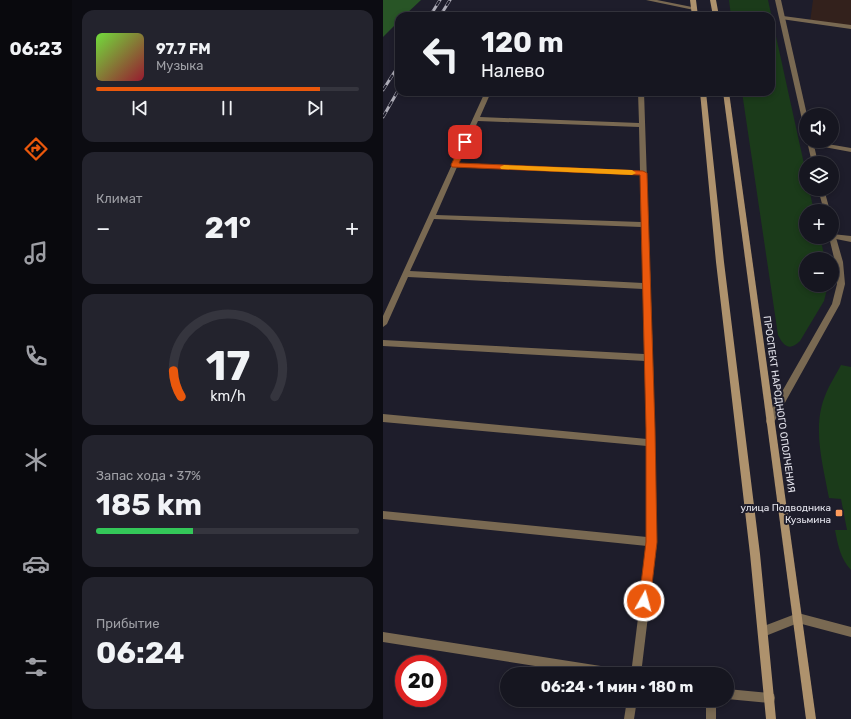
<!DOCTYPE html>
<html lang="ru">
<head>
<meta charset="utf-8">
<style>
  :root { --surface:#161620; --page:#23232d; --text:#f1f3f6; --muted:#9e9fa5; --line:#35353e; --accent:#ea580c }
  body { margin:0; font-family:Rubik,sans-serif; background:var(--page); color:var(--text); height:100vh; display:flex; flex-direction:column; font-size:15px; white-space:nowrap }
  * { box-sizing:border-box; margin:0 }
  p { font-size:13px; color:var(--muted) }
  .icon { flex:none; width:22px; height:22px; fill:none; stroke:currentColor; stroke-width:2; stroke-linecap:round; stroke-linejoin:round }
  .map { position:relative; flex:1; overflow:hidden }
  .panel { display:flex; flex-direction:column; gap:10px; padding:10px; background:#0c0c12; width:311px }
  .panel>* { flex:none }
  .hud { position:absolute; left:12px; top:12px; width:380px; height:84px; border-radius:12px; box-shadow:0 2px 6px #0003,0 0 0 1px var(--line); background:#161620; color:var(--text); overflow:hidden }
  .buttons { position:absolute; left:416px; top:108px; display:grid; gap:8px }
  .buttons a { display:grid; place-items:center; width:40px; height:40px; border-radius:50%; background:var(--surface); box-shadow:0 2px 6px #0003,0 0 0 1px var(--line); font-size:20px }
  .speed { position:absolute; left:12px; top:655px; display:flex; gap:8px; font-size:20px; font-weight:700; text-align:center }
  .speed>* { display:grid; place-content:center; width:52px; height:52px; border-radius:50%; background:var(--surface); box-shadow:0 2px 6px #0003,0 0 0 1px var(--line); line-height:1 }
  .speed .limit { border:6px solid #d22; background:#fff; color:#111 }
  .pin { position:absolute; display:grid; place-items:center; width:34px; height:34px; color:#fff; margin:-17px; border-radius:8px; box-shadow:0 2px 6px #0006 }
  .me { position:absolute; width:44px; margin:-22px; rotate:7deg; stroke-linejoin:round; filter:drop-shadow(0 0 3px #0008) }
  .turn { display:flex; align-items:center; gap:14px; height:84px; padding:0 20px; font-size:18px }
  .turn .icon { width:52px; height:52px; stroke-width:2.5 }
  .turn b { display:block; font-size:28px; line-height:34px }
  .big { font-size:30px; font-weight:700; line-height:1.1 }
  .panel .tile { flex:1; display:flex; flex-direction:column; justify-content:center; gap:6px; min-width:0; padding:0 14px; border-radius:12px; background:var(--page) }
  .panel .dial { align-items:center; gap:0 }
  .dial svg { height:104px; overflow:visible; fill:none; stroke:var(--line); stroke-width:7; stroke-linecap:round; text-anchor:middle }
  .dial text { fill:var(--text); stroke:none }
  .song { display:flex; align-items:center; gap:12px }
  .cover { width:48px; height:48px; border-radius:6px; background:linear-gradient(135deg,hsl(100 70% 55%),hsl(350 70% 35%)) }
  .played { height:4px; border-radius:2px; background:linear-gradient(90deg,var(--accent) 85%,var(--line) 85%) }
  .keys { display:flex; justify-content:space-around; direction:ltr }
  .heat { display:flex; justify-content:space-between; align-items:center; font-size:22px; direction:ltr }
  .charge { height:6px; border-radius:3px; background:linear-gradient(90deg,#34c759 37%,var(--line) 0) }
  .trip { position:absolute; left:117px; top:667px; width:234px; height:40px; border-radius:20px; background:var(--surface); box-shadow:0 2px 6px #0003,0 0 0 1px var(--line); font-weight:700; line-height:40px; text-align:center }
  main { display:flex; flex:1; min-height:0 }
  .tabs { display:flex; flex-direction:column; width:72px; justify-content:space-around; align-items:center; background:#09090d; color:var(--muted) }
  .tabs .icon { width:28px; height:28px }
  .tabs .current { color:var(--accent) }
  .tabs b { font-size:18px; color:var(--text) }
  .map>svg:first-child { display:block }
  .commercial { fill:#33211c }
  .green { fill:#1b3b1a }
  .forest { fill:#285526 }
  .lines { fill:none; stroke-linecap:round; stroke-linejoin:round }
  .service { fill:#796952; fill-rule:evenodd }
  .minor { fill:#796952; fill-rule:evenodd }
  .secondary { fill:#ae926d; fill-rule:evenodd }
  .rail-casing { stroke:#adacb7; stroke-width:3 }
  .rail { stroke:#1e1d2b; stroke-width:2; stroke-dasharray:6; stroke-linecap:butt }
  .route { fill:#ea580c; stroke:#983908 }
  .slow { fill:#f59e0b }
  .poi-dot { fill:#ff9b5b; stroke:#1e1d2b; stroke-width:1.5 }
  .labels { text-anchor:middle; stroke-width:4; stroke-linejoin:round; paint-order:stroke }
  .street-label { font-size:10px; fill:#e5e5ee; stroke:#1e1d2b }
  .poi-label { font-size:10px; fill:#e5e5ee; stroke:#1e1d2b; text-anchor:end }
</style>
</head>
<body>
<main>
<nav class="tabs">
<b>06:23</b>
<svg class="icon current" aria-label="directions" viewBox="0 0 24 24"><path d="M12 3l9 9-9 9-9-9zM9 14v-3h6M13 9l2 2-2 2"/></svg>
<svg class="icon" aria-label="music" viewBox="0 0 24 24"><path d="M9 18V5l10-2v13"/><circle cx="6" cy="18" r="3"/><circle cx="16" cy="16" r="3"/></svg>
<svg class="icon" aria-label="phone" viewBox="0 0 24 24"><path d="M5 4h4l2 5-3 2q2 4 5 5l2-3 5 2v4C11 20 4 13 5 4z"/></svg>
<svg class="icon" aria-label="climate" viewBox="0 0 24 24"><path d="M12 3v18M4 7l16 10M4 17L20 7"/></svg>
<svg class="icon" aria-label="car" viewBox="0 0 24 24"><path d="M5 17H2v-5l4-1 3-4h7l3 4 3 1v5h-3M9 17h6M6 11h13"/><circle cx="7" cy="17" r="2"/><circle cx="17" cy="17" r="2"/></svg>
<svg class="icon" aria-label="filters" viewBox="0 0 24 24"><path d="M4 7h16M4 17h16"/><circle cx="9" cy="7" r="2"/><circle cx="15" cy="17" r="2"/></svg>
</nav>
<section class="panel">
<div class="tile">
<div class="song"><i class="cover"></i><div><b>97.7 FM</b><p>Музыка</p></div></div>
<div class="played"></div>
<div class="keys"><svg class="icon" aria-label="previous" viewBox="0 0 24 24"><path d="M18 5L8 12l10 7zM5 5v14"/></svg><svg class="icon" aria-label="pause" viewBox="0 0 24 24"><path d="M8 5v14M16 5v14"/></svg><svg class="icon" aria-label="next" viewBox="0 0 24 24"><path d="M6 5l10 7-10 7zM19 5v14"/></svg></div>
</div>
<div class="tile"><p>Климат</p>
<div class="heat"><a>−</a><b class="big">21°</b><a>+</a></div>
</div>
<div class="tile dial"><svg viewBox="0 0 100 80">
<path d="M14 69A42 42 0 1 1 86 69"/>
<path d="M14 69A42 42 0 0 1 8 49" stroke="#ea580c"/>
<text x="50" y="56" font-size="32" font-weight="700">17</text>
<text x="50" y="72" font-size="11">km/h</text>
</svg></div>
<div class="tile"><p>Запас хода · 37%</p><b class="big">185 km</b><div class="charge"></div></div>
<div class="tile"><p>Прибытие</p><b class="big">06:24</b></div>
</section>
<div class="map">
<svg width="468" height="719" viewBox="0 0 468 719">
  <rect width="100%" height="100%" fill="#1e1d2b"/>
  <polygon class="commercial" points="430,0 468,0 468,27 427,22"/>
  <g class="green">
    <path d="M 346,0 L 385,0 L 423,173 L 423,189 L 426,189 L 431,211 L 423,211 L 423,237 L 437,237 L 442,259 L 423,259 L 423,285 L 445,285 L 441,301 L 417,341 C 407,351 401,347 395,335 L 359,92 L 388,92 L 388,16 L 348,16 Z"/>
    <path d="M 458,365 L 468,367 L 468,570 C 457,558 455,545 452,530 L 464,530 L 458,499 L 446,498 C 440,465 429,428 442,396 C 446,385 453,375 458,365 Z"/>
  </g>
  <polygon class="forest" points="0,0 38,0 21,16 16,16 16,21 0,37"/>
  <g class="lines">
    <g class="service">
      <polygon points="263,0 274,0 314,8 311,10"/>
      <polygon points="400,16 468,25 468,29 398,19 397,18"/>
      <path d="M 102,92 L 108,92 L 97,117 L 256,123 L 255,92 L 261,92 L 270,358 L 274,542 L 258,674 L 248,674 L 264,546 L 0,519 L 0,511 L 264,537 L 264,446 L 0,422 L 0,414 L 264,439 L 262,361 L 0,346 L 0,340 L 261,354 L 260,289 L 25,277 L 4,324 L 0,327 L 0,316 ZM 95,121 L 256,127 L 257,171 L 76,163 ZM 74,167 L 257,175 L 258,222 L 53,215 ZM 51,219 L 258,227 L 260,283 L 27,271 Z"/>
      <polygon points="427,141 468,148 468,152 425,144 425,142"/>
      <polygon points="449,234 468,236 468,242 448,238 449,237"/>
      <polygon points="0,632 237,669 241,670 242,674 203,674 0,642"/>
      <polygon points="344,689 387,693 391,694 392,698 391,702 387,703 344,699"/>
      <polygon points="244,700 254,700 251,719 241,719"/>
      <rect x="323" y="700" width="10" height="19"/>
    </g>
    <g class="minor">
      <polygon points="392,0 398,0 424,115 423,126 420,124"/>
      <polygon points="424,141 430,141 435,163 429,163"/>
      <polygon points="435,189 441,189 447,211 441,211"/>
      <polygon points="449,232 452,234 460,262 462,284 457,304 390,424 387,425 384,424 383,421 384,418 449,304 454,284 452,262 446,237 449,237"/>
      <polygon points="415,613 468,627 468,637 415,623 380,637 376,636 375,632 376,628"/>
    </g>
    <g class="secondary">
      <polygon points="307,0 313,0 315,16 309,16"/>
      <polygon points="327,0 333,0 336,16 330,16"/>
      <polygon points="317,92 323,92 341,262 377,554 393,719 383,719 367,554 333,262"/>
      <polygon points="340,92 346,92 433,719 423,719"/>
    </g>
    <g class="rail-casing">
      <g id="rail">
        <polyline points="47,16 57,0"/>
        <polyline points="57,16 67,0"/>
        <polyline points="0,90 16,65"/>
        <polyline points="0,117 16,89"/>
      </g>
    </g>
    <use href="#rail" class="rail"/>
  </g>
  <polygon class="route" points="82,140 86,142 76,163 260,171 264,173 272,429 274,542 267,601 265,605 261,606 257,605 256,601 263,542 263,429 257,175 69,167 68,165 79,142"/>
  <polygon class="slow" points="121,165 249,170 253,173 249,175 118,169 117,167"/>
  <rect class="poi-dot" x="452" y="509" width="8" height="8" rx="2"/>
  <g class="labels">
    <g class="street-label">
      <text transform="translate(397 404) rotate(82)" y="4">ПРОСПЕКТ НАРОДНОГО ОПОЛЧЕНИЯ</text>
    </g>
    <g class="poi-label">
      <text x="448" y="511">улица Подводника<tspan x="448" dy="12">Кузьмина</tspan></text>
    </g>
  </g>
</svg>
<div class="buttons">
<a><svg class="icon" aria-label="sound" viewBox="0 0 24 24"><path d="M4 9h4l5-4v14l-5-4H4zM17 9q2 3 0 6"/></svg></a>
<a><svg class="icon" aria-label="layers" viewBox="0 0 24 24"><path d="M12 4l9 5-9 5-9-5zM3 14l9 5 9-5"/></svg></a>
<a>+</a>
<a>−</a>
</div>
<div class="speed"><div class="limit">20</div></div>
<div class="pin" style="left:82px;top:142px;background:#d93025"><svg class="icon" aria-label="arrive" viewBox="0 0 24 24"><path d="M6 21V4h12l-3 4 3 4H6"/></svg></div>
<svg class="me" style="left:261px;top:601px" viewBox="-20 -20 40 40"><circle r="17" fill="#ea580c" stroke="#fff" stroke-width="3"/><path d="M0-11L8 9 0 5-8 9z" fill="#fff"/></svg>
<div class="trip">06:24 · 1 мин · 180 m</div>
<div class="hud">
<div class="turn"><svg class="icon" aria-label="left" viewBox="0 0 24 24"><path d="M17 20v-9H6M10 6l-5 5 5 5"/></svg><div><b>120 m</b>Налево</div></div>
</div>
</div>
</main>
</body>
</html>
